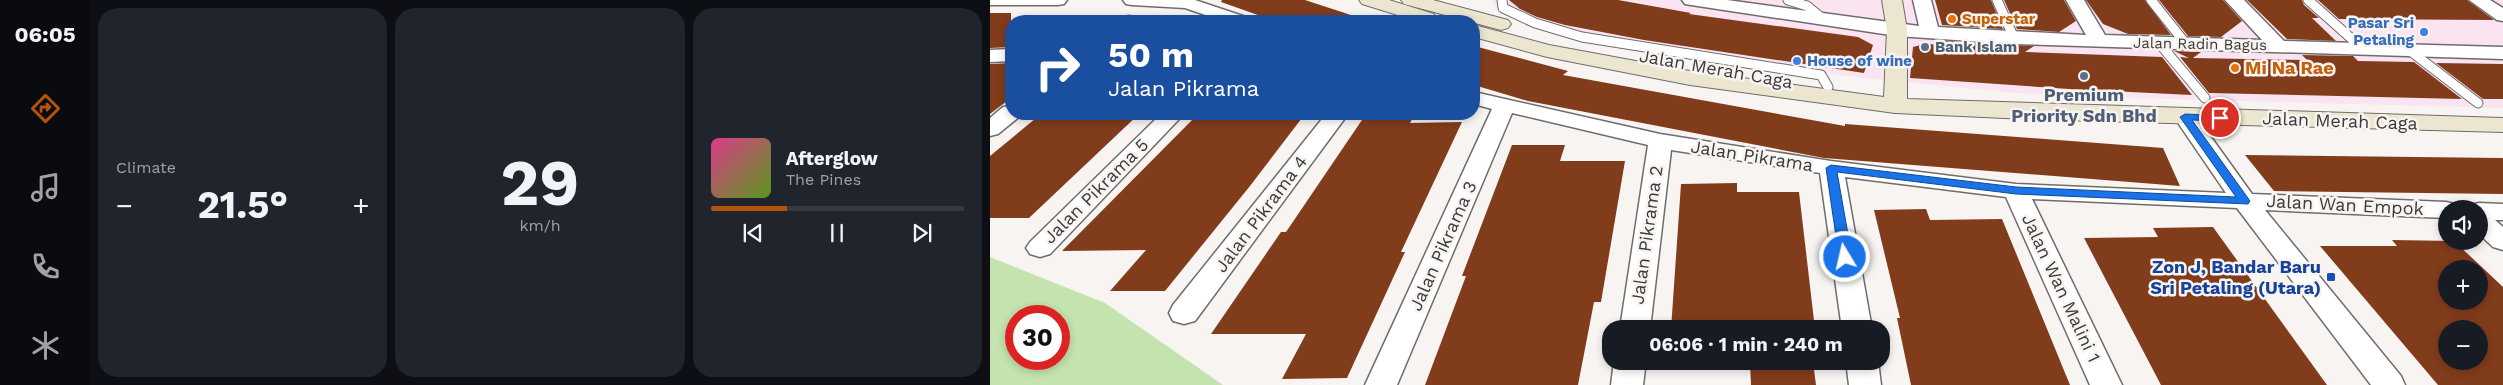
<!DOCTYPE html>
<html lang="en">
<head>
<meta charset="utf-8">
<style>
  :root { --surface:#171b24; --page:#20242c; --text:#f1f3f6; --muted:#9ea1a6; --line:#363941; --accent:#b45309 }
  body { margin:0; font-family:"Work Sans",sans-serif; background:var(--page); color:var(--text); height:100vh; display:flex; flex-direction:column; font-size:19px; white-space:nowrap }
  * { box-sizing:border-box; margin:0 }
  p { font-size:16px; color:var(--muted) }
  .icon { flex:none; width:28px; height:28px; fill:none; stroke:currentColor; stroke-width:2; stroke-linecap:round; stroke-linejoin:round }
  .map { position:relative; flex:1; overflow:hidden }
  .details { display:flex; flex-direction:column; gap:8px; padding:8px; background:#0d0f14; width:900px }
  .details>* { flex:none }
  .guide { position:absolute; left:15px; top:15px; width:475px; height:105px; border-radius:20px; box-shadow:0 2px 8px #0003; background:#1a4fa0; color:#fff; overflow:hidden }
  .controls { position:absolute; left:1448px; top:200px; display:grid; gap:10px }
  .controls a { display:grid; place-items:center; width:50px; height:50px; border-radius:50%; background:var(--surface); box-shadow:0 2px 8px #0003; font-size:25px }
  .speed { position:absolute; left:15px; top:305px; display:flex; gap:10px; font-size:25px; font-weight:700; text-align:center }
  .speed>* { display:grid; place-content:center; width:65px; height:65px; border-radius:50%; background:var(--surface); box-shadow:0 2px 8px #0003; line-height:1 }
  .speed .limit { border:8px solid #d22; background:#fff; color:#111 }
  .pin { position:absolute; display:grid; place-items:center; width:42px; height:42px; color:#fff; margin:-21px; border:2px solid #fff; border-radius:50%; box-shadow:0 1px 5px #0007 }
  .me { position:absolute; width:55px; margin:-28px; rotate:351deg; stroke-linejoin:round; filter:drop-shadow(0 0 4px #0008) }
  .turn { display:flex; align-items:center; gap:18px; height:105px; padding:0 20px; font-size:22px }
  .turn .icon { width:65px; height:65px; stroke-width:2.5 }
  .turn b { display:block; font-size:35px; line-height:42px }
  .big { font-size:38px; font-weight:700; line-height:1.1 }
  .details .tile { flex:1; display:flex; flex-direction:column; justify-content:center; gap:8px; min-width:0; padding:0 18px; border-radius:20px; background:var(--page) }
  .details .dial { align-items:center; gap:0 }
  .dial b { font-size:65px; line-height:1 }
  .song { display:flex; align-items:center; gap:15px }
  .cover { width:60px; height:60px; border-radius:8px; background:linear-gradient(135deg,hsl(330 70% 55%),hsl(90 70% 35%)) }
  .played { height:5px; border-radius:2px; background:linear-gradient(90deg,var(--accent) 30%,var(--line) 30%) }
  .keys { display:flex; justify-content:space-around; direction:ltr }
  .heat { display:flex; justify-content:space-between; align-items:center; font-size:28px; direction:ltr }
  .details .tiles { flex:1; display:grid; gap:8px; grid-template-columns:repeat(3,1fr) }
  .trip { position:absolute; left:612px; top:320px; width:288px; height:50px; border-radius:20px; background:var(--surface); box-shadow:0 2px 8px #0003; font-weight:700; line-height:50px; text-align:center }
  main { display:flex; flex:1; min-height:0 }
  .dock { display:flex; flex-direction:column; width:90px; justify-content:space-around; align-items:center; background:#090b0e; color:var(--muted) }
  .dock .icon { width:35px; height:35px }
  .dock .selected { color:var(--accent) }
  .dock b { font-size:22px; color:var(--text) }
  .map>svg:first-child { display:block }
  .commercial { fill:#fae4f1 }
  .green { fill:#c4e3ae; fill-rule:evenodd }
  .building { fill:#813c1c; fill-rule:evenodd }
  .lines { fill:none; stroke-linecap:round; stroke-linejoin:round }
  .lane-casing { stroke:#706c6b; stroke-width:11 }
  .street-casing { stroke:#706c6b; stroke-width:3 }
  .secondary-casing { stroke:#706c6b; stroke-width:2 }
  .lane { stroke:#fff; stroke-width:9 }
  .street { fill:#fff; fill-rule:evenodd }
  .secondary { fill:#ece5cf; fill-rule:evenodd }
  .route { fill:#1a73e8; stroke:#114b97 }
  .food-dot { fill:#e8710a; stroke:#f8f4f2; stroke-width:2 }
  .shop-dot { fill:#3f7fe0; stroke:#f8f4f2; stroke-width:2 }
  .service-dot { fill:#5c6f8a; stroke:#f8f4f2; stroke-width:2 }
  .transit-dot { fill:#1a4fb4; stroke:#f8f4f2; stroke-width:2 }
  .labels { text-anchor:middle; stroke-width:5; stroke-linejoin:round; paint-order:stroke }
  .far-food-label { font-size:15px; font-weight:bold; fill:#c56008; stroke:#f8f4f2; text-anchor:start }
  .far-shop-label { font-size:15px; font-weight:bold; fill:#366cbe; stroke:#f8f4f2; text-anchor:end }
  .far-street-label { font-size:15px; fill:#3c3a39; stroke:#f8f4f2 }
  .far-service-label { font-size:15px; font-weight:bold; fill:#4e5e75; stroke:#f8f4f2; text-anchor:start }
  .food-label { font-size:18px; font-weight:bold; fill:#c56008; stroke:#f8f4f2; text-anchor:start }
  .street-label { font-size:18px; fill:#3c3a39; stroke:#f8f4f2 }
  .service-label { font-size:18px; font-weight:bold; fill:#4e5e75; stroke:#f8f4f2 }
  .transit-label { font-size:18px; font-weight:bold; fill:#164399; stroke:#f8f4f2; text-anchor:end }
</style>
</head>
<body>
<main>
<nav class="dock">
<b>06:05</b>
<svg class="icon selected" aria-label="directions" viewBox="0 0 24 24"><path d="M12 3l9 9-9 9-9-9zM9 14v-3h6M13 9l2 2-2 2"/></svg>
<svg class="icon" aria-label="music" viewBox="0 0 24 24"><path d="M9 18V5l10-2v13"/><circle cx="6" cy="18" r="3"/><circle cx="16" cy="16" r="3"/></svg>
<svg class="icon" aria-label="phone" viewBox="0 0 24 24"><path d="M5 4h4l2 5-3 2q2 4 5 5l2-3 5 2v4C11 20 4 13 5 4z"/></svg>
<svg class="icon" aria-label="climate" viewBox="0 0 24 24"><path d="M12 3v18M4 7l16 10M4 17L20 7"/></svg>
</nav>
<section class="details">
<div class="tiles">
<div class="tile"><p>Climate</p>
<div class="heat"><a>−</a><b class="big">21.5°</b><a>+</a></div>
</div>
<div class="tile dial"><b>29</b><p>km/h</p></div>
<div class="tile">
<div class="song"><i class="cover"></i><div><b>Afterglow</b><p>The Pines</p></div></div>
<div class="played"></div>
<div class="keys"><svg class="icon" aria-label="previous" viewBox="0 0 24 24"><path d="M18 5L8 12l10 7zM5 5v14"/></svg><svg class="icon" aria-label="pause" viewBox="0 0 24 24"><path d="M8 5v14M16 5v14"/></svg><svg class="icon" aria-label="next" viewBox="0 0 24 24"><path d="M6 5l10 7-10 7zM19 5v14"/></svg></div>
</div>
</div>
</section>
<div class="map">
<svg width="1513" height="385" viewBox="0 0 1513 385">
  <rect width="100%" height="100%" fill="#f8f4f2"/>
  <polygon class="commercial" points="503,0 1513,0 1513,108 1106,97 1027,93 874,78 706,57 546,25 513,13 502,3"/>
  <path class="green" d="M 0,257 L 115,303 L 233,385 L 0,385 ZM 26,316 L 69,316 L 69,359 L 26,359 Z"/>
  <g class="building">
    <polygon points="232,0 315,0 370,18 369,21 285,21 231,2"/>
    <polygon points="519,0 628,0 701,13 699,14 868,37 883,45 874,73 654,40 575,25 547,17 530,9"/>
    <polygon points="945,0 1001,0 1013,29 952,25"/>
    <polygon points="1014,0 1074,0 1086,21 1069,32 1027,29"/>
    <polygon points="1096,0 1155,0 1181,35 1138,34 1113,24"/>
    <polygon points="1169,0 1233,0 1252,21 1231,37 1198,36"/>
    <polygon points="1257,0 1312,0 1314,5 1329,18 1322,18 1346,41 1297,39"/>
    <polygon points="1328,0 1477,0 1504,20 1349,19"/>
    <polygon points="0,13 21,13 21,47 0,48"/>
    <polygon points="956,41 1044,46 1035,52 1172,57 1202,95 1079,89 920,78 923,47 935,44 957,45"/>
    <polygon points="484,46 578,71 573,75 855,126 855,124 1173,148 1190,186 834,158 538,101 484,85"/>
    <polygon points="1184,51 1211,52 1203,58 1317,60 1312,55 1363,56 1368,61 1424,62 1472,99 1219,93 1190,57 1199,58"/>
    <polygon points="21,63 21,98 0,114 0,64"/>
    <polygon points="1446,63 1513,64 1513,99 1493,99"/>
    <polygon points="51,114 149,114 39,218 0,218 0,156"/>
    <polygon points="208,114 315,114 260,186 175,291 120,291 156,250 72,251"/>
    <polygon points="376,114 425,114 420,123 472,122 411,252 415,252 357,378 292,379 316,334 221,334 291,232 296,232"/>
    <polygon points="522,145 575,145 570,161 635,161 611,302 604,302 588,385 435,385 476,276 472,276"/>
    <polygon points="1255,155 1513,158 1513,194 1284,191"/>
    <polygon points="747,183 747,192 809,192 825,329 681,329 691,184"/>
    <polygon points="936,209 940,220 1012,219 1080,385 921,385 907,318 910,318 884,210"/>
    <polygon points="1223,227 1337,385 1171,385 1094,238 1168,237 1163,228"/>
    <path d="M 1402,240 L 1464,241 L 1513,287 L 1513,385 L 1448,385 L 1330,246 L 1407,246 ZM 1456,269 L 1489,269 L 1489,301 L 1456,301 ZM 1456,329 L 1489,329 L 1489,361 L 1456,361 Z"/>
    <polygon points="823,362 826,385 761,385 760,363"/>
  </g>
  <g class="lines">
    <g class="lane-casing">
      <g id="lane">
        <polyline points="512,0 513,8 545,23 592,37 831,75 838,87"/>
        <polyline points="798,0 817,6 833,19"/>
        <polyline points="1007,0 1024,38"/>
        <polyline points="1161,0 1196,44"/>
        <polyline points="1318,0 1373,49"/>
        <polyline points="1169,43 1215,98"/>
        <polyline points="1419,50 1488,103"/>
      </g>
    </g>
    <g class="street-casing">
      <g id="street">
        <polygon points="0,0 77,0 74,4 68,5 0,5"/>
        <polygon points="133,0 205,0 256,17 259,21 233,21 195,8 142,5 136,4"/>
        <polygon points="692,0 737,0 929,26 923,0 941,0 948,27 1096,35 1076,0 1094,0 1115,35 1272,40 1235,0 1254,0 1294,41 1513,47 1513,59 1024,44 907,36 701,5 695,4"/>
        <polygon points="1479,0 1500,0 1513,8 1513,21 1507,20"/>
        <polygon points="139,16 145,17 148,21 129,21 132,17"/>
        <polygon points="21,49 21,61 0,62 0,50"/>
        <polygon points="484,92 670,134 841,161 1026,184 1236,193 1184,117 1187,112 1195,110 1203,112 1262,194 1456,202 1465,204 1468,209 1456,209 1456,218 1275,210 1411,376 1415,385 1381,385 1247,208 1042,199 1132,385 1100,385 1016,197 855,177 882,329 852,329 830,173 681,150 660,329 630,329 658,145 522,113 407,385 375,385 502,109 484,104"/>
        <polygon points="21,106 21,114 31,114 29,117 8,134 0,136 0,118 13,107"/>
        <polygon points="171,114 194,114 60,254 50,257 40,254 36,248 40,242"/>
        <polygon points="336,114 358,114 205,321 194,324 183,321 179,313 183,305"/>
        <polygon points="1489,203 1513,204 1513,220 1505,220 1513,227 1513,250 1503,247 1489,234 1489,209 1478,209 1480,205"/>
        <polygon points="624,361 656,361 653,385 621,385"/>
        <polygon points="856,361 888,361 891,385 859,385"/>
      </g>
    </g>
    <g class="secondary-casing">
      <g id="secondary">
        <polygon points="369,0 399,0 444,14 447,18 445,21 427,21 372,4"/>
        <polygon points="411,0 443,0 518,20 521,24 518,28 511,30 414,4"/>
        <polygon points="892,0 912,0 917,30 917,99 1513,118 1513,132 1037,119 905,113 700,85 557,57 484,37 484,25 559,45 700,71 894,97 897,30"/>
      </g>
    </g>
    <use href="#lane" class="lane"/>
    <use href="#street" class="street"/>
    <use href="#secondary" class="secondary"/>
  </g>
  <polygon class="route" points="1195,114 1234,116 1234,120 1230,121 1202,120 1260,201 1258,204 1026,194 847,172 862,257 855,262 849,257 836,168 841,165 1026,187 1246,197 1190,117"/>
  <g class="food-dot">
    <circle cx="962" cy="19" r="5"/>
    <circle cx="1245" cy="68" r="5"/>
  </g>
  <g class="shop-dot">
    <circle cx="1434" cy="32" r="5"/>
    <circle cx="807" cy="61" r="5"/>
  </g>
  <g class="service-dot">
    <circle cx="935" cy="47" r="5"/>
    <circle cx="1094" cy="76" r="5"/>
  </g>
  <rect class="transit-dot" x="1336" y="272" width="10" height="10" rx="2.5"/>
  <g class="labels">
    <g class="far-food-label">
      <text x="972" y="24">Superstar</text>
    </g>
    <g class="far-shop-label">
      <text x="1424" y="28">Pasar Sri<tspan x="1424" dy="17">Petaling</tspan></text>
      <text x="817" y="66" text-anchor="start">House of wine</text>
    </g>
    <g class="far-street-label">
      <text transform="translate(1210 44) rotate(1)" y="5">Jalan Radin Bagus</text>
    </g>
    <g class="far-service-label">
      <text x="945" y="52">Bank Islam</text>
    </g>
    <g class="food-label">
      <text x="1255" y="74">Mi Na Rae</text>
    </g>
    <g class="street-label">
      <text transform="translate(726 69) rotate(10)" y="6">Jalan Merah Caga</text>
      <text transform="translate(1350 121) rotate(2)" y="6">Jalan Merah Caga</text>
      <text transform="translate(762 156) rotate(9)" y="6">Jalan Pikrama</text>
      <text transform="translate(106 191) rotate(-45)" y="6">Jalan Pikrama 5</text>
      <text transform="translate(1355 205) rotate(3)" y="6">Jalan Wan Empok</text>
      <text transform="translate(271 214) rotate(-53)" y="6">Jalan Pikrama 4</text>
      <text transform="translate(657 235) rotate(-82)" y="6">Jalan Pikrama 2</text>
      <text transform="translate(453 246) rotate(-66)" y="6">Jalan Pikrama 3</text>
      <text transform="translate(1071 288) rotate(65)" y="6">Jalan Wan Malini 1</text>
    </g>
    <g class="service-label">
      <text x="1094" y="101">Premium<tspan x="1094" dy="21">Priority Sdn Bhd</tspan></text>
    </g>
    <g class="transit-label">
      <text x="1331" y="273">Zon J, Bandar Baru<tspan x="1331" dy="21">Sri Petaling (Utara)</tspan></text>
    </g>
  </g>
</svg>
<div class="controls">
<a><svg class="icon" aria-label="sound" viewBox="0 0 24 24"><path d="M4 9h4l5-4v14l-5-4H4zM17 9q2 3 0 6"/></svg></a>
<a>+</a>
<a>−</a>
</div>
<div class="speed"><div class="limit">30</div></div>
<div class="pin" style="left:1230px;top:118px;background:#d93025"><svg class="icon" aria-label="arrive" viewBox="0 0 24 24"><path d="M6 21V4h12l-3 4 3 4H6"/></svg></div>
<svg class="me" style="left:855px;top:257px" viewBox="-20 -20 40 40"><circle r="17" fill="#1a73e8" stroke="#fff" stroke-width="3"/><path d="M0-11L8 9 0 5-8 9z" fill="#fff"/></svg>
<div class="trip">06:06 · 1 min · 240 m</div>
<div class="guide">
<div class="turn"><svg class="icon" aria-label="right" viewBox="0 0 24 24"><path d="M7 20v-9h11M14 6l5 5-5 5"/></svg><div><b>50 m</b>Jalan Pikrama</div></div>
</div>
</div>
</main>
</body>
</html>
